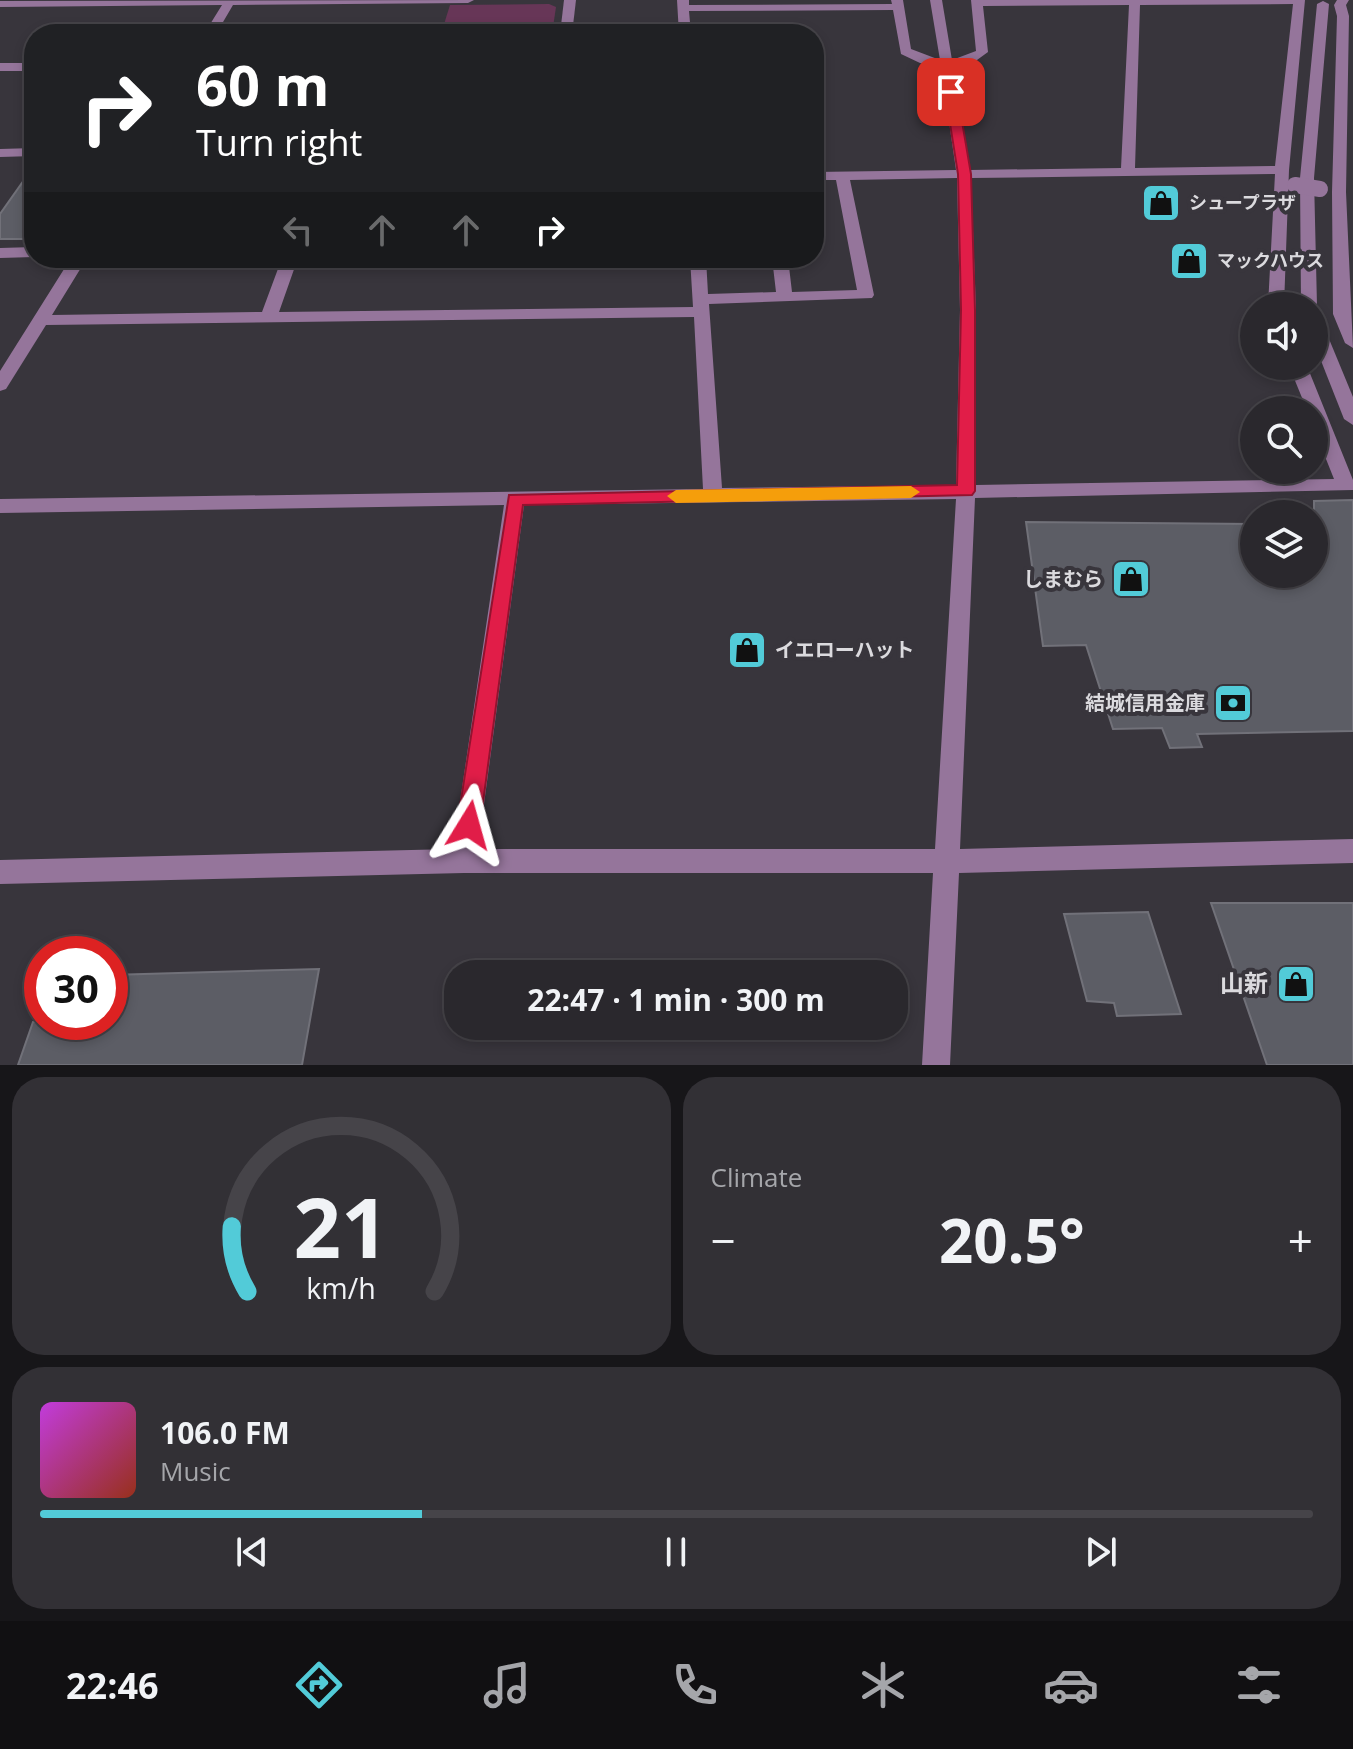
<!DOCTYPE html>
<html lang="en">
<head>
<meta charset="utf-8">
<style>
  :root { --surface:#2a282d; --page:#323035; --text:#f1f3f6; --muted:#a5a6aa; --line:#464449; --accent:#52cbd8 }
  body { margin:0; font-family:"Open Sans","Noto Sans JP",sans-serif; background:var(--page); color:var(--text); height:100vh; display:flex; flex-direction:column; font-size:30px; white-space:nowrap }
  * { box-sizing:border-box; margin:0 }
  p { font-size:26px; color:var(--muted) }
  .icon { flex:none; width:44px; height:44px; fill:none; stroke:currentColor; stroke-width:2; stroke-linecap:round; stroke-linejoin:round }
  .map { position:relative; height:1065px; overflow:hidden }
  .sheet { display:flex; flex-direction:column; gap:12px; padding:12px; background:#171619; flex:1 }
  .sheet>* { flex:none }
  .banner { position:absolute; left:24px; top:24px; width:800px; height:244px; border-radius:32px; box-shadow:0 4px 12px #0003,0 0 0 2px var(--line); background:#202124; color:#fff; overflow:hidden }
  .fabs { position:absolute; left:1240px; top:292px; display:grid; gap:16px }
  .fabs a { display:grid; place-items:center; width:88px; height:88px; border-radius:50%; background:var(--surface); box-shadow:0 4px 12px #0003,0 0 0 2px var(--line); font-size:40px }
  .speed { position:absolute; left:24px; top:936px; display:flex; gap:16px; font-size:40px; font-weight:700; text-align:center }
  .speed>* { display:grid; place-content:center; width:104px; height:104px; border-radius:50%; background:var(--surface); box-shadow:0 4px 12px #0003,0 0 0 2px var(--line); line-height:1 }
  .speed .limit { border:12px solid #d22; background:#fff; color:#111 }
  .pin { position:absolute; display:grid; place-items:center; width:68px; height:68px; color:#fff; margin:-34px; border-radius:16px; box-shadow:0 4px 12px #0006 }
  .me { position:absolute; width:88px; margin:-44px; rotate:8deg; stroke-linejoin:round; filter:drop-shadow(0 0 6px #0008) }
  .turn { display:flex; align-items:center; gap:28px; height:168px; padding:0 40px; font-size:36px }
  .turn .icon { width:104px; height:104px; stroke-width:2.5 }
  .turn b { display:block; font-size:56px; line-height:68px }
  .lanes { display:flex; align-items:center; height:76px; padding:0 40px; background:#0003; justify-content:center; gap:40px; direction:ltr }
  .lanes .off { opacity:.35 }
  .big { font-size:60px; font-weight:700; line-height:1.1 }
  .sheet .card { flex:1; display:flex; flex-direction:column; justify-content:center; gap:12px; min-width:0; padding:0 28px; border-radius:32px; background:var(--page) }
  .sheet .dial { align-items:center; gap:0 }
  .dial svg { height:208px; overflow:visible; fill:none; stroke:var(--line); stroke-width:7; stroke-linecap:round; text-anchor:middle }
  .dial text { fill:var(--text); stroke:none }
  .song { display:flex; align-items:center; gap:24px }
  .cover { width:96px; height:96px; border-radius:12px; background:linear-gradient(135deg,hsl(290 70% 55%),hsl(10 70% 35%)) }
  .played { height:8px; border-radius:4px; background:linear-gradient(90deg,var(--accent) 30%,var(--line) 30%) }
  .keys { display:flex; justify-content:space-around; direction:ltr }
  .heat { display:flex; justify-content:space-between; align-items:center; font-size:44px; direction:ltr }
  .sheet .tiles { flex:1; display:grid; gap:12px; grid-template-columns:1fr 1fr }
  .card:last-child { grid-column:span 2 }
  .trip { position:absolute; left:444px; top:960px; width:464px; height:80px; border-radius:32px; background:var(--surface); box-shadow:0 4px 12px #0003,0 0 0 2px var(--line); font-weight:700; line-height:80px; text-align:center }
  .tab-bar { display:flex; height:128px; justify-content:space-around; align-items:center; background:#111012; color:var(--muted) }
  .tab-bar .icon { width:56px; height:56px }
  .tab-bar .current { color:var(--accent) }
  .tab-bar b { font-size:36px; color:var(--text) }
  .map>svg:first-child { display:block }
  .green { fill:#673657 }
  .building { fill:#5c5d65; stroke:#717179; stroke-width:2 }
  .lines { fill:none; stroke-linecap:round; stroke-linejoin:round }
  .minor { fill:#95759b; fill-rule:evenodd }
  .minor-bridge { stroke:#95759b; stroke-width:16 }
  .route { fill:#e11d48; stroke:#92132f; stroke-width:2 }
  .slow { fill:#f59e0b }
  .labels { text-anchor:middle; stroke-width:8; stroke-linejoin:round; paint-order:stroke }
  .far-poi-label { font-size:18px; font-weight:bold; fill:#dbdade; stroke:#38353c; text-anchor:start }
  .poi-label { font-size:20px; font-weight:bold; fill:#dbdade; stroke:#38353c; text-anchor:end }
  .near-poi-label { font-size:24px; font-weight:bold; fill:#dbdade; stroke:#38353c; text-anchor:end }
</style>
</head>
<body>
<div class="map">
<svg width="1353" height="1065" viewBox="0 0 1353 1065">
  <rect width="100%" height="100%" fill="#38353c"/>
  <polygon class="green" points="549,4 556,7 552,34 441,34 450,5"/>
  <g class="building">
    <polygon points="34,166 34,239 0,239 0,214"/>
    <polygon points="1353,500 1353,731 1197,734 1202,747 1170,748 1162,728 1113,729 1086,645 1043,646 1026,522 1254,524 1254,574 1314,574 1314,501"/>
    <polygon points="1211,903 1353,903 1353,1065 1267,1065"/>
    <polygon points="1148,912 1181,1014 1117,1016 1114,1003 1087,1001 1064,914"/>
    <polygon points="319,969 302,1065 18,1065 33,1022 110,1022 110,975"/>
  </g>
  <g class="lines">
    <g class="minor">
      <polygon points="474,0 468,3 233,5 216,34 204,34 222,5 0,7 0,1"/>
      <polygon points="564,0 576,0 572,34 560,34"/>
      <path d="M 677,0 L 689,0 L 689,5 L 892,4 L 891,0 L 903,0 L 911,49 L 940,60 L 930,0 L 942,0 L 952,60 L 976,51 L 971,0 L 1305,0 L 1289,170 L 1284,306 L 1268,306 L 1275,174 L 971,178 L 976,310 L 976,485 L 1334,479 L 1314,429 L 1314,410 L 1307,410 L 1289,366 L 1307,366 L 1353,480 L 1353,490 L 975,498 L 960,849 L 1353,839 L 1353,863 L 959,873 L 950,1065 L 922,1065 L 933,873 L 464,873 L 0,884 L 0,860 L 453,849 L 504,505 L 0,513 L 0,499 L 703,489 L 694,317 L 46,325 L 6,389 L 0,391 L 0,371 L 71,258 L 87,258 L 52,315 L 262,312 L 282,258 L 298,258 L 279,312 L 693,307 L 690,258 L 706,258 L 708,294 L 776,292 L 772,258 L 788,258 L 792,292 L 857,290 L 836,180 L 814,180 L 814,172 L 956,170 L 941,67 L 920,63 L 901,54 L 893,10 L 689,11 L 691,34 L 679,34 ZM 1293,4 L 1275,166 L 1135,168 L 1140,5 ZM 1129,5 L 1121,168 L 970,170 L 953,68 L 977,60 L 988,52 L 983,6 ZM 957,178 L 960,310 L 956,485 L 722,488 L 709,304 L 872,298 L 874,295 L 850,180 ZM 956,499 L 935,849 L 478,849 L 524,505 Z"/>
      <polygon points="1337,0 1349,0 1346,5 1349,16 1346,192 1353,348 1345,343 1333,314 1332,192 1337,16 1334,5"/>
      <polygon points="1323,1 1329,4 1314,178 1317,306 1314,310 1314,306 1301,306 1300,178 1317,4"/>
      <rect x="0" y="63" width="34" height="8"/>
      <polygon points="34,148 34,156 0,157 0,149"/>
      <polygon points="34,247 34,257 0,258 0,248"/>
      <polygon points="1314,317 1322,322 1353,397 1353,425 1344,419 1314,343"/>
    </g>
    <polyline class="minor-bridge" points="1295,185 1320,189"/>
  </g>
  <polygon class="route" points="951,89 957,92 971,174 975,310 975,491 972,495 523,505 480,825 477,832 469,835 461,832 457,825 509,495 957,485 961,310 958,174 945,92"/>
  <polygon class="slow" points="911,486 920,492 911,498 676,503 667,496 676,490"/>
  <defs>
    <g id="shop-square" transform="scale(2)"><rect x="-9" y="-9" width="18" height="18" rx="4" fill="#52cbd8" stroke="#38353c"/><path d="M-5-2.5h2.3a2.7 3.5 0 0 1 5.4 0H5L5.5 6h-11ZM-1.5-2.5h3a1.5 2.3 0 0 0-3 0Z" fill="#111"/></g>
    <g id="bank-square" transform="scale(2)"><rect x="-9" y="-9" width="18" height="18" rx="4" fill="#52cbd8" stroke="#38353c"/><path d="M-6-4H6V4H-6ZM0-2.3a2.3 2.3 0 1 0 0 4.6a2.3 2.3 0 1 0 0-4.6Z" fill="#111"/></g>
  </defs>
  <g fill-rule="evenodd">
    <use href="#shop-square" x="1161" y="203"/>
    <use href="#shop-square" x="1189" y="261"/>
    <use href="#shop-square" x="1131" y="579"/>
    <use href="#shop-square" x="747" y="650"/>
    <use href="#bank-square" x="1233" y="703"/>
    <use href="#shop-square" x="1296" y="984"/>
  </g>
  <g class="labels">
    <g class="far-poi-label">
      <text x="1189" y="209">シュープラザ</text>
      <text x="1217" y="267">マックハウス</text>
    </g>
    <g class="poi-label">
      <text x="1103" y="586">しまむら</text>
      <text x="775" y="657" text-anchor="start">イエローハット</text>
      <text x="1205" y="710">結城信用金庫</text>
    </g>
    <g class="near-poi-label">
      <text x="1268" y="992">山新</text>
    </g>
  </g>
</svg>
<div class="fabs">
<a><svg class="icon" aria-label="sound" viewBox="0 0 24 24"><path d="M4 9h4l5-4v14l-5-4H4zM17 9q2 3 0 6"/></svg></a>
<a><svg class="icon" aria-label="search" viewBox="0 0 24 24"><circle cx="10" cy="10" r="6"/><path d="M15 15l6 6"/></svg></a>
<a><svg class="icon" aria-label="layers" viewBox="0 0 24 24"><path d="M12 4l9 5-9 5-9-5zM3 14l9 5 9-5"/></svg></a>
</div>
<div class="speed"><div class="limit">30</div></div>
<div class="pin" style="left:951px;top:92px;background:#d93025"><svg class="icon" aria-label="arrive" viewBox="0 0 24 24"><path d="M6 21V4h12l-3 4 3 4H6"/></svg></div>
<svg class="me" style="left:469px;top:825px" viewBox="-20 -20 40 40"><path d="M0-17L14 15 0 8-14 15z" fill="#e11d48" stroke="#fff" stroke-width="4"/></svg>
<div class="trip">22:47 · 1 min · 300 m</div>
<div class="banner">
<div class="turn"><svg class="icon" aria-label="right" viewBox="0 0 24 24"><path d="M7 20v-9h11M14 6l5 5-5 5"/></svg><div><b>60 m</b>Turn right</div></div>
<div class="lanes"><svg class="icon off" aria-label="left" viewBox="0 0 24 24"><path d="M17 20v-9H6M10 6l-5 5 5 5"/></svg><svg class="icon off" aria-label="ahead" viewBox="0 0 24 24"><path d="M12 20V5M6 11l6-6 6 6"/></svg><svg class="icon off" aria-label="ahead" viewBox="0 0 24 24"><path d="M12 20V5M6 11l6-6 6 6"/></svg><svg class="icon" aria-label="right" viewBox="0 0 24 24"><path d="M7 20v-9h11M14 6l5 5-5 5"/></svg></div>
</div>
</div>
<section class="sheet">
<div class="tiles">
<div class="card dial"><svg viewBox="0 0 100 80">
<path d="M14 69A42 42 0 1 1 86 69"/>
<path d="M14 69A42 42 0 0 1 8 44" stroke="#52cbd8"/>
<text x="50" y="56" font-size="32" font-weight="700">21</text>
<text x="50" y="72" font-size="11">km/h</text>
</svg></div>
<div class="card"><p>Climate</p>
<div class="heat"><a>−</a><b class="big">20.5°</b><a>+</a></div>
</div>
<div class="card">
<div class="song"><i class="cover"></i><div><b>106.0 FM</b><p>Music</p></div></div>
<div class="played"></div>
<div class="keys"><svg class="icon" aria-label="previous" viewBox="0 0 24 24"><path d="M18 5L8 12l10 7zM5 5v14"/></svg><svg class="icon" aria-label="pause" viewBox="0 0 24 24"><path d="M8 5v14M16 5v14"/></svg><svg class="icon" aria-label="next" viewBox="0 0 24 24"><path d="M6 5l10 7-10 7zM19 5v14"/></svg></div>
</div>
</div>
</section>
<nav class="tab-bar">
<b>22:46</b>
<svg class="icon current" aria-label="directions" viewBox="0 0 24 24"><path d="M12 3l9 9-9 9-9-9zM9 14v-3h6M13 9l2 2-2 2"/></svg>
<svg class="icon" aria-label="music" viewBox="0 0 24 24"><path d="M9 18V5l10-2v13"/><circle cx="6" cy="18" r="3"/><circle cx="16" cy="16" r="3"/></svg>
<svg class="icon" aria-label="phone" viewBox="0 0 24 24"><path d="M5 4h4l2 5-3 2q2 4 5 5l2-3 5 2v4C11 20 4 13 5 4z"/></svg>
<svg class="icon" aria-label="climate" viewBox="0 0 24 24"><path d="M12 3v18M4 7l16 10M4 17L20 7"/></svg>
<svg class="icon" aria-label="car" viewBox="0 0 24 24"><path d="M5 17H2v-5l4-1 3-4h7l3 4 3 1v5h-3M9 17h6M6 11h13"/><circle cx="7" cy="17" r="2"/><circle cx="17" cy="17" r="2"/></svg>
<svg class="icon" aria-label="filters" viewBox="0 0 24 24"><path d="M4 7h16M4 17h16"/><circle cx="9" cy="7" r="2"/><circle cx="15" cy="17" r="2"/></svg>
</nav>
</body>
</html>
